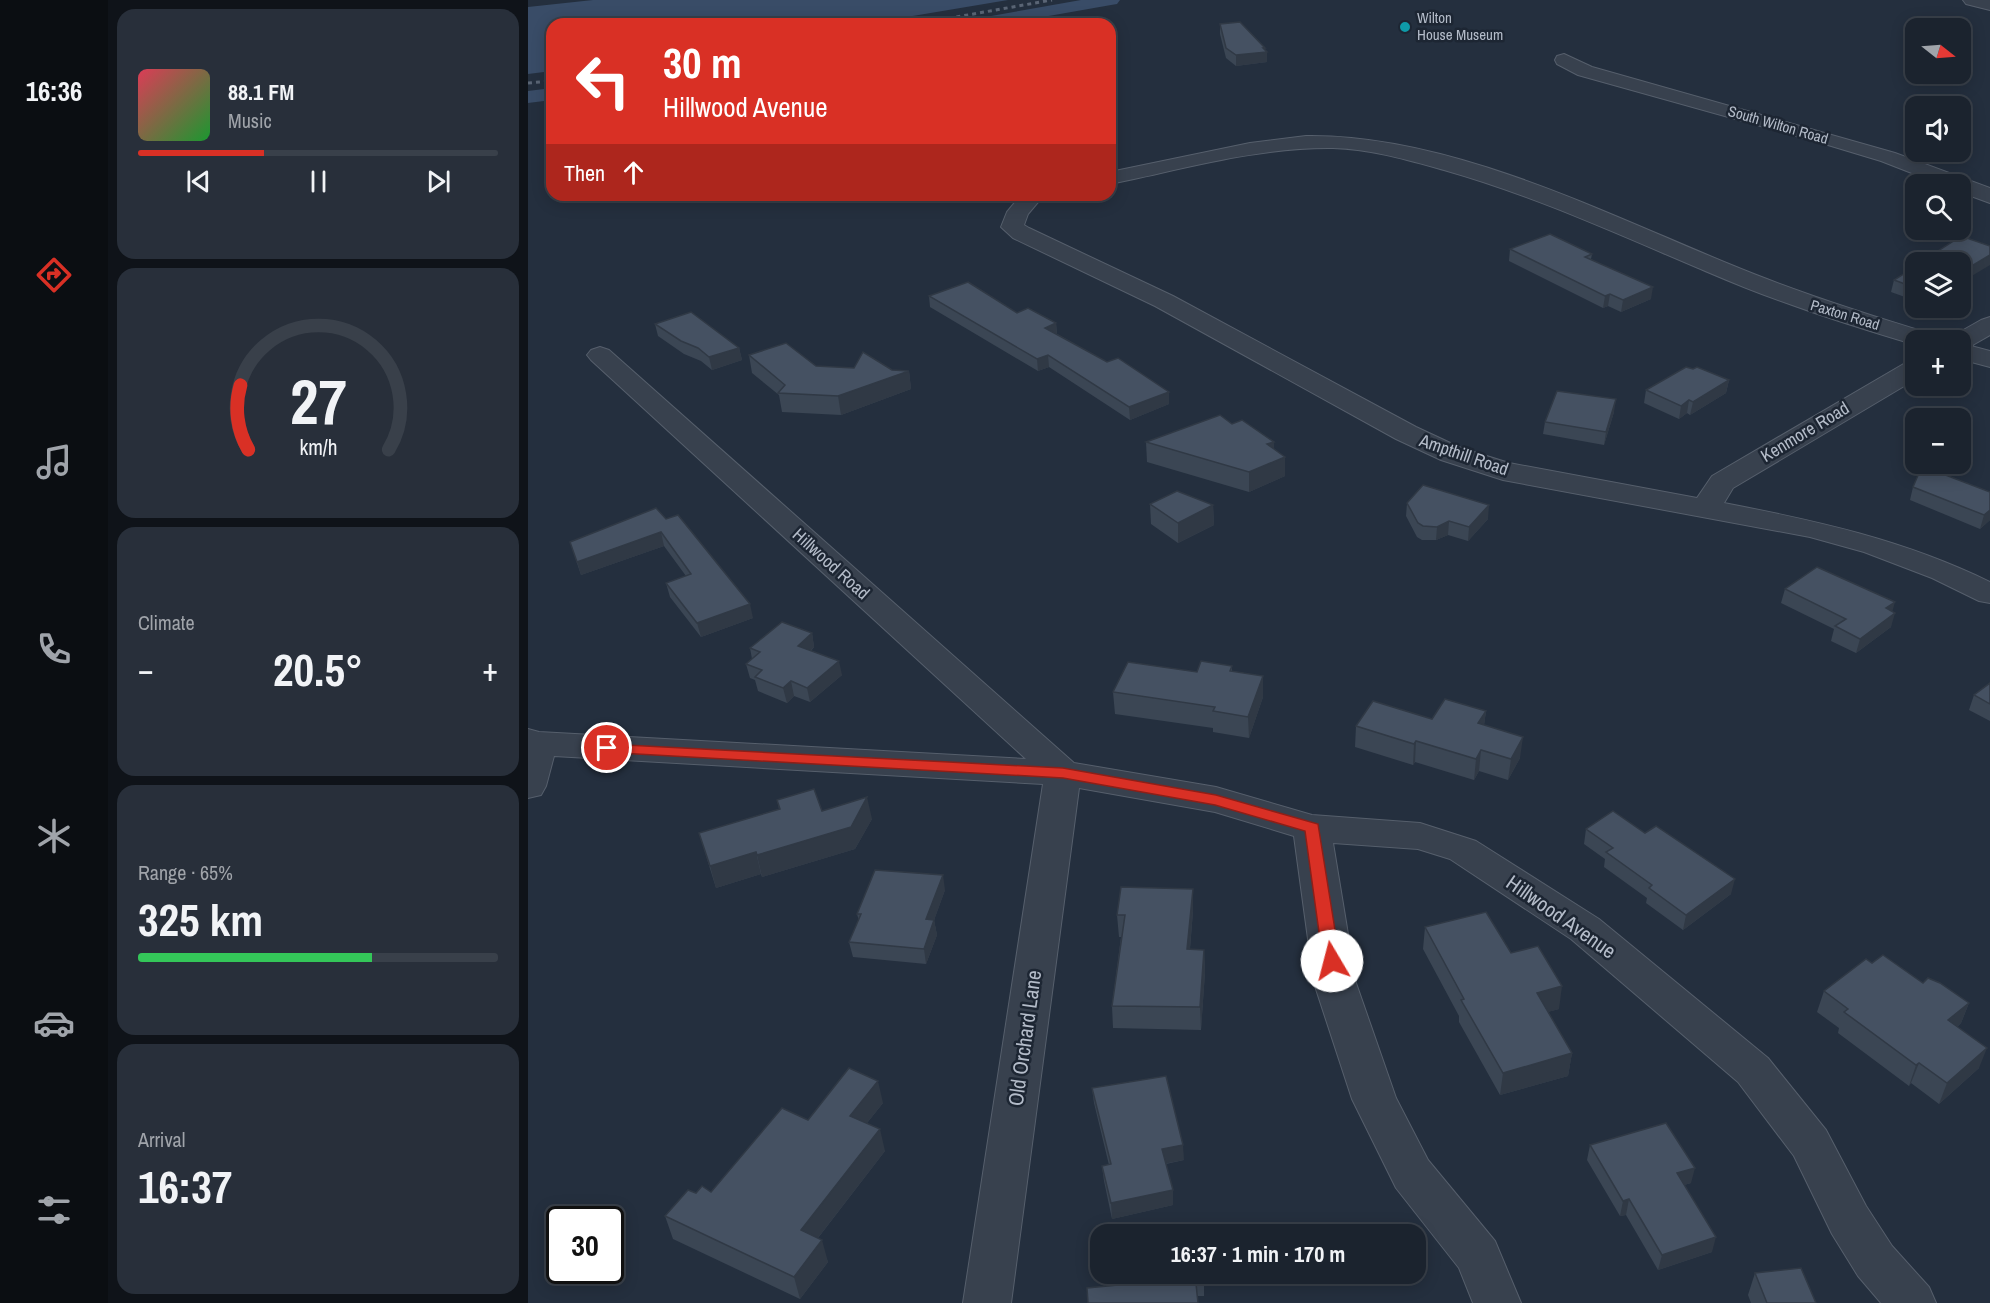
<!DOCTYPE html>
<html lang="en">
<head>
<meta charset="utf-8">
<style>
  :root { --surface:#1b232e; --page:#282f3a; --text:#f1f3f6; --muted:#a0a4aa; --line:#39404a; --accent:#d93025 }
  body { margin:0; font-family:"Archivo Narrow",sans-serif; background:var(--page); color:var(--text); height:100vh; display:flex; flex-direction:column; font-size:22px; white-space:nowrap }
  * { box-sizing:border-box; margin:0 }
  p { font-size:20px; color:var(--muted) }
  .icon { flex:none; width:33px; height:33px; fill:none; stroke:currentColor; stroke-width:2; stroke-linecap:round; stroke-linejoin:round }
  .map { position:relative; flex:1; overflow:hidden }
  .details { display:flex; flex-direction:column; gap:9px; padding:9px; background:#0f1319; width:420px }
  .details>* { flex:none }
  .banner { position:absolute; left:18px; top:18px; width:570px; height:183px; border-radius:18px; box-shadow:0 3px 15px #0003,0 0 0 2px var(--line); background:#d93025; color:#fff; overflow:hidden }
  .needle { width:39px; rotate:107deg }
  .tools { position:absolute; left:1377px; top:18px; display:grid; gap:12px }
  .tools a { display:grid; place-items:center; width:66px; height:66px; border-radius:12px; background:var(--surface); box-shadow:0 3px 15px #0003,0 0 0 2px var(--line); font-size:30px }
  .speed { position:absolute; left:18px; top:1206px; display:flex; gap:12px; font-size:30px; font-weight:700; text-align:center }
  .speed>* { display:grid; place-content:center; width:78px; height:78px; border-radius:50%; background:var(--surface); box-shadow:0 3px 15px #0003,0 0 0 2px var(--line); line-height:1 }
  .speed .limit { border:3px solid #111; border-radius:9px; background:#fff; color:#111 }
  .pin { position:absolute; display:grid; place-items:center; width:51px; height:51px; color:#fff; margin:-26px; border:3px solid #fff; border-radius:50%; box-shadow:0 2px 6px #0007 }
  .me { position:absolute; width:66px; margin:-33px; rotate:352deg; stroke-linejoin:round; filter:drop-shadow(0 0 4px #0008) }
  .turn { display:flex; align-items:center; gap:21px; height:126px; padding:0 18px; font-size:27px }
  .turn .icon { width:78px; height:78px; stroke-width:2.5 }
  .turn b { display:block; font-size:42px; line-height:51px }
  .then { display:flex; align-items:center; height:57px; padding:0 18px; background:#0003; gap:12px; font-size:22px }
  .big { font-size:45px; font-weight:800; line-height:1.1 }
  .details .card { flex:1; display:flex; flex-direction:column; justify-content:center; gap:9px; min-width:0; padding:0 21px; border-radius:18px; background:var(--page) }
  .details .dial { align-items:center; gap:0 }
  .dial svg { height:156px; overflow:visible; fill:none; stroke:var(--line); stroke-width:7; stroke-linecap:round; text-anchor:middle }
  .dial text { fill:var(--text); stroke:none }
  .song { display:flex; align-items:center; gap:18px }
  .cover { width:72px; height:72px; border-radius:9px; background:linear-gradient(135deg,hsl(350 70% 55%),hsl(130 70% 35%)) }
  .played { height:6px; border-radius:3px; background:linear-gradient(90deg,var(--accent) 35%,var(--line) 35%) }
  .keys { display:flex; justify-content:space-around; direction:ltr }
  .heat { display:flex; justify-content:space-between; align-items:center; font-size:33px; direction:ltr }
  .charge { height:9px; border-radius:4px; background:linear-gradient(90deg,#34c759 65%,var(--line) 0) }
  .trip { position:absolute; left:562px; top:1224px; width:336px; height:60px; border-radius:18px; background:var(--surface); box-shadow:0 3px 15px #0003,0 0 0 2px var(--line); font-weight:800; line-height:60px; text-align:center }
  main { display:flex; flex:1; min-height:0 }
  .dock { display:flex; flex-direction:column; width:108px; justify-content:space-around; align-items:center; background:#0b0e12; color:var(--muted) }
  .dock .icon { width:42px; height:42px }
  .dock .current { color:var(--accent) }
  .dock b { font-size:27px; color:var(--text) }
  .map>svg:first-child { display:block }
  .water { fill:#394c67 }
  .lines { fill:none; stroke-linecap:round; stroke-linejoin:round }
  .canal { fill:#394c67; fill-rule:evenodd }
  .minor-casing { stroke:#565f6c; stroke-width:2 }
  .minor { fill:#38414e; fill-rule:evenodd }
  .rail { stroke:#5a6575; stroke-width:3; stroke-dasharray:4 4; stroke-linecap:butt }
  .wall { fill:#3b4654 }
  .shaded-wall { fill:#303945 }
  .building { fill:#455162; stroke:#303945; stroke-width:1.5 }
  .route { fill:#d93025; stroke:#8d1f18; stroke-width:1.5 }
  .culture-dot { fill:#0f9aa8; stroke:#1d2633; stroke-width:2 }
  .labels { text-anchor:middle; stroke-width:5; stroke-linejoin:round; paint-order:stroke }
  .far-poi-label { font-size:15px; fill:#b4bcc9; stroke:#1d2633; text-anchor:start }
  .far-street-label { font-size:15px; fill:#b4bcc9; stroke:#1d2633 }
  .street-label { font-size:18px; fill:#b4bcc9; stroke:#1d2633 }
  .near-street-label { font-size:21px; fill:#b4bcc9; stroke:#1d2633 }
</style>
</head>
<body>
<main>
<nav class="dock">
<b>16:36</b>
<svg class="icon current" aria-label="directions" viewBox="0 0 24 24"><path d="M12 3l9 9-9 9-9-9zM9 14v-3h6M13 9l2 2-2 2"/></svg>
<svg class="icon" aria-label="music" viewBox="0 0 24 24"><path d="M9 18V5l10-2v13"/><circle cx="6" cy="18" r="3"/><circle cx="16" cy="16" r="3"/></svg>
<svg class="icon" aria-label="phone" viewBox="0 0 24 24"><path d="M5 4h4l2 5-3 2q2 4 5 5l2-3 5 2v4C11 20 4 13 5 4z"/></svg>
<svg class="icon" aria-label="climate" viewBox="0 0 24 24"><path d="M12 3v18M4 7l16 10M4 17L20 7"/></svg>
<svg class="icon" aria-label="car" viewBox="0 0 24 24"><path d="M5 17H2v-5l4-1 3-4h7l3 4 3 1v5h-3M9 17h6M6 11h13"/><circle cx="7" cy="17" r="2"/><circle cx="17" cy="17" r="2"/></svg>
<svg class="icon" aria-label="filters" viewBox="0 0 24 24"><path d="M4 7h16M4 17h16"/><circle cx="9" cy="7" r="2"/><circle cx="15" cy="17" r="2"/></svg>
</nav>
<section class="details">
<div class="card">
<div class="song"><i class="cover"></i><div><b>88.1 FM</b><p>Music</p></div></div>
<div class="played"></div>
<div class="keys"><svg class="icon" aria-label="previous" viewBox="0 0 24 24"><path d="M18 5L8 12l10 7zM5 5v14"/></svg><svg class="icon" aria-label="pause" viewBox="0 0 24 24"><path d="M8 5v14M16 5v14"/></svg><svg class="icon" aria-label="next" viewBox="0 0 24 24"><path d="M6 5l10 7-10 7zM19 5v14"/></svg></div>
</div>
<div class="card dial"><svg viewBox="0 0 100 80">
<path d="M14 69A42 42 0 1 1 86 69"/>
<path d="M14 69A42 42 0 0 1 10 36" stroke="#d93025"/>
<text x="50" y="56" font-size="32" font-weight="700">27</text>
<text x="50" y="72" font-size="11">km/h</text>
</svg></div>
<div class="card"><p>Climate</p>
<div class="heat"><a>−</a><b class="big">20.5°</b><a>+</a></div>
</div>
<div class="card"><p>Range · 65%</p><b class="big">325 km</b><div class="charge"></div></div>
<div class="card"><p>Arrival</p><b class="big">16:37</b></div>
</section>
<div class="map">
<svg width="1462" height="1303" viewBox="0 0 1462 1303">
  <rect width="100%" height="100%" fill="#242f3e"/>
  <polygon class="water" points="65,0 480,0 337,24 24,24 24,71 0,74 0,7"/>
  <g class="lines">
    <g class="canal">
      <polygon points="553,0 592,0 589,4 583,5 476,24 437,24 440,20 446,19"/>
      <polygon points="24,88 24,100 0,103 0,91"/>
    </g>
    <g class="minor-casing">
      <g id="minor">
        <polygon points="1435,0 1462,0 1462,10 1438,4"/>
        <polygon points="1036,54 1064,67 1367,153 1462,188 1462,203 1432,192 1432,184 1412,184 1353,161 1300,145 1050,75 1029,64 1027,60 1029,56"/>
        <path d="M 778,136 C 920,134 1072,211 1201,264 C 1268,292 1337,314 1407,335 L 1411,340 L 1388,340 L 1388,345 C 1318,324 1249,302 1182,273 C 1094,236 1008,196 916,170 C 880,160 843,149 805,148 C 729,147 656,169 582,184 L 582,172 L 722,143 Z"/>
        <path d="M 493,195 L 516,195 L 500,214 L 496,225 L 501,228 L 645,296 L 888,427 L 933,448 L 981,463 L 1169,498 L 1184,476 L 1379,362 L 1388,360 L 1388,379 L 1205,488 L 1196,503 C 1289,521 1376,540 1462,582 L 1462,603 L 1451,601 L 1404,578 L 1336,552 L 1282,537 L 975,480 L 913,460 L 868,439 L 627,306 L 485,238 L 473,227 L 479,212 Z"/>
        <polygon points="1462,317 1462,335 1443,346 1462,351 1462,367 1432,359 1432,340 1420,340 1423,337 1453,320"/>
        <polygon points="72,347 81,350 546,763 688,787 784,815 892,823 948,841 1071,919 1240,1058 1298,1130 1338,1206 1364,1246 1401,1287 1408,1303 1353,1303 1330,1276 1304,1234 1266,1156 1210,1082 1043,939 922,859 890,849 805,843 828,983 868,1098 900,1160 967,1241 993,1303 945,1303 931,1268 868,1188 824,1099 786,983 766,836 687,812 551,788 483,1303 435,1303 515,784 26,756 18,786 13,795 0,798 0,729 11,732 498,759 63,360 59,355 63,350"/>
      </g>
    </g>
    <use href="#minor" class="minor"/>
    <g class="rail">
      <polyline points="368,24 397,19"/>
      <polyline points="389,24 524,0"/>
      <polyline points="0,83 24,81"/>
    </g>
  </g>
  <g class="wall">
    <polygon points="692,24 737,51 739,62 708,66 698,58 692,34"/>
    <polygon points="982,249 1064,254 1063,259 1123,299 1093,312 1080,306 1075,308 981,261"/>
    <polygon points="1388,266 1388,301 1363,292 1366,280"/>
    <polygon points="401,296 489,313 528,323 529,334 579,362 641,392 641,404 602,420 521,367 510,371 402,307"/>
    <polygon points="127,324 211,348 214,360 184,370 173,361 156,354 130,336"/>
    <polygon points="221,355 288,366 381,371 383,389 313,415 254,412 251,395 224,373"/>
    <polygon points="1165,369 1201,380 1198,393 1162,415 1159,413 1151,419 1116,403 1118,390"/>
    <polygon points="1086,412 1076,445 1015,434 1017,422"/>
    <polygon points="704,424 746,449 757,476 721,492 619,462 618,442"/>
    <polygon points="1385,487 1462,492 1462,520 1452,529 1382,500"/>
    <polygon points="879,503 960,519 940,541 920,535 908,540 894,540 889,537 878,516"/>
    <polygon points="622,504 685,505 686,525 650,543 623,524"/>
    <polygon points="128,508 225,618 173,637 142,597 138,583 158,576 136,546 53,575 42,542"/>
    <polygon points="1257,589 1364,611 1363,627 1328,653 1303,641 1306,629 1253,603"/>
    <polygon points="284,633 286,647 283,651 314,675 282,702 266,696 259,703 230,691 227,680 222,678 218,664 224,659 222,648"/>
    <polygon points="704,666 704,671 735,676 735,697 721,738 685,732 685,728 587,714 585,692 669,672"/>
    <polygon points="1462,683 1462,721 1441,710 1446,695"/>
    <polygon points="958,711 956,725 992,758 980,780 951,771 946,780 887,762 885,765 827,747 828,726 904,719"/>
    <polygon points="249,800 294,811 344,819 327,849 234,877 233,874 188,888 171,833 251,809"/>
    <polygon points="1058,829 1203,894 1155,930 1118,903 1119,898 1076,867 1077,859 1056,844"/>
    <polygon points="417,890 406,920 409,935 398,964 325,957 321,942 331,921 329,914"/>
    <polygon points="665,911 662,949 676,950 677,972 673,1030 585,1028 584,1006 593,937 591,937 589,915"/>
    <polygon points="897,927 983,953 1031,1009 1019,1012 1044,1053 1040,1076 972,1095 931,1022 931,1016 895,949"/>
    <polygon points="1344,963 1395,983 1441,1003 1433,1023 1429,1027 1451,1068 1411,1104 1383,1083 1381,1086 1310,1033 1311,1028 1289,1012 1296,991"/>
    <polygon points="564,1088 656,1160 638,1164 645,1205 584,1219 576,1181 574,1166 581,1165 566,1103"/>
    <polygon points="355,1103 339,1123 357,1151 290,1238 300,1262 272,1299 145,1239 137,1216 183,1192 280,1120"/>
    <polygon points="1062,1145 1163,1183 1156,1185 1184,1252 1130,1270 1098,1215 1092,1216 1059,1160"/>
    <polygon points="1227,1273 1288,1303 1223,1303 1220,1295"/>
    <polygon points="609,1274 692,1274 692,1284 676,1286 676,1296 669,1296"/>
  </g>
  <g class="shaded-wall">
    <polygon points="735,48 737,48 737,52 739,52 739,62 708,66 708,55"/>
    <polygon points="1462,255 1462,265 1432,283 1432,273"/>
    <polygon points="1125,287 1123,299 1093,312 1095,300"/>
    <polygon points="1082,294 1080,306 1075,308 1077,296"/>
    <polygon points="528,323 529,335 517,328"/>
    <polygon points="211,348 214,360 184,370 181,357"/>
    <polygon points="520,355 521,367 510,371 509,359"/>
    <polygon points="381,371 383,389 313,415 310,396"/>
    <polygon points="1201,380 1198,393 1162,415 1165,402"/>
    <polygon points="641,392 641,404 602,420 601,407"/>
    <polygon points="1088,399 1086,412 1076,445 1078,432"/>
    <polygon points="1161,400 1159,413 1151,419 1153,406"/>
    <polygon points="746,442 746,462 757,457 757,476 721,492 721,472 739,444"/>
    <polygon points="685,505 686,525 650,543 650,523"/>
    <polygon points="961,505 960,519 940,541 941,527"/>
    <polygon points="1462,510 1462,520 1452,529 1456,515"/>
    <polygon points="921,521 920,535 908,540 909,527"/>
    <polygon points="133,532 136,546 53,575 49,562"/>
    <polygon points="1367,602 1363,616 1358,608"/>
    <polygon points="222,604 225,618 173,637 169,623"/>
    <polygon points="1367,613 1363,627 1328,653 1332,639"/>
    <polygon points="284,633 286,647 273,660 270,646"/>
    <polygon points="311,661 314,675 282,702 279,688"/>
    <polygon points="735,676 735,697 721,738 720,717"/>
    <polygon points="263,681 266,696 259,703 255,688"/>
    <polygon points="958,711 955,732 950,723"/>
    <polygon points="995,737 992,758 980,780 983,759"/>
    <polygon points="888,741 887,762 885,765 886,744"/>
    <polygon points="953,750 951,771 946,780 948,759"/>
    <polygon points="339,797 344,819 327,849 234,877 229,855"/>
    <polygon points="228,852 233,874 188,888 182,866"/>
    <polygon points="415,875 417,890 401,934 398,919"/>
    <polygon points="1207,879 1203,894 1155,930 1158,915"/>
    <polygon points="665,889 665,911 660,971 659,949"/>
    <polygon points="406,920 409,935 398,964 396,949"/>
    <polygon points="676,950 677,972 673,1030 672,1007"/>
    <polygon points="1034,986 1031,1009 1005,1016 1009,993"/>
    <polygon points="1441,1003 1433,1023 1413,1041 1420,1020"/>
    <polygon points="1459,1048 1451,1068 1411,1104 1419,1083"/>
    <polygon points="1044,1053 1040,1076 972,1095 975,1073"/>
    <polygon points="1391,1063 1383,1083 1381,1086 1388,1065"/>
    <polygon points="350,1081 355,1103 327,1138 322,1116"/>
    <polygon points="352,1129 357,1151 279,1252 273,1230"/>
    <polygon points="655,1145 656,1160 635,1164 634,1149"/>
    <polygon points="1167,1168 1163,1183 1145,1188 1149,1173"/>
    <polygon points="645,1190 645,1205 584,1219 583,1203"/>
    <polygon points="1101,1199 1098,1215 1092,1216 1095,1201"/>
    <polygon points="1188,1237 1184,1252 1130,1270 1134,1255"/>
    <polygon points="294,1240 300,1262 272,1299 266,1277"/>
  </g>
  <g class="building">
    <polygon points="712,22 737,48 735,48 739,52 708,55 698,48 692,24"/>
    <polygon points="1022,234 1064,254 1057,257 1125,287 1095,300 1082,294 1077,296 982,249"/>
    <polygon points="1433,236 1462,246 1462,255 1432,273 1432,262 1393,262"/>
    <polygon points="1388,266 1388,288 1366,280"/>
    <polygon points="440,282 489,313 500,308 528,323 517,328 579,362 590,358 641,392 601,407 520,355 509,359 401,296"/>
    <polygon points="163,312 211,348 181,357 170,348 153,341 127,324"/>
    <polygon points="258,343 288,366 326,368 335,352 364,370 381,371 310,396 250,393 257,385 221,355"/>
    <polygon points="1158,367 1165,369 1169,367 1201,380 1165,402 1161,400 1153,406 1118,390"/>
    <polygon points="1029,391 1088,399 1078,432 1017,422"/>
    <polygon points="692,415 704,424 714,420 746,442 739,444 757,457 721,472 618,442"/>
    <polygon points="1394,466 1462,492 1462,510 1456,515 1385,487"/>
    <polygon points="895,485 961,505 941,527 921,521 909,527 895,526 890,523 879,503"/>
    <polygon points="649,491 685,505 650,523 622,504"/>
    <polygon points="128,508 138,519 150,515 222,604 169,623 138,583 163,574 133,532 49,562 42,542"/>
    <polygon points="1289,567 1367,602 1358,608 1367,613 1332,639 1307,626 1318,619 1257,589"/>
    <polygon points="254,622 284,633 270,646 311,661 279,688 263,681 255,688 227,677 234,670 218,664 232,652 222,648"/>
    <polygon points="673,661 704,666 702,671 735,676 720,717 685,711 687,707 585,692 600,662 669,672"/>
    <polygon points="1462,683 1462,704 1446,695"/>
    <polygon points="917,699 958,711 950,723 995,737 983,759 953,750 948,759 888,741 886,744 828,726 845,701 904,719"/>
    <polygon points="286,789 294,811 339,797 323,827 229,855 228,852 182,866 171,833 252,809 249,800"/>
    <polygon points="1085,811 1117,833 1128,826 1207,879 1158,915 1121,888 1124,885 1078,852 1085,848 1058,829"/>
    <polygon points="347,870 415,875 398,919 406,920 396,949 321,942 333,914 329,914"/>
    <polygon points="593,887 665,889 659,949 676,950 672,1007 584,1006 597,915 589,915"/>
    <polygon points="958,912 983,953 1010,946 1034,986 1009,993 1044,1053 975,1073 933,1000 936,999 897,927"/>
    <polygon points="1355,955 1395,983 1400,978 1412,983 1441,1003 1420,1020 1459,1048 1419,1083 1391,1063 1388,1065 1316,1012 1320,1009 1296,991 1338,959 1344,963"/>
    <polygon points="321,1068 350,1081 322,1116 352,1129 273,1230 294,1240 266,1277 137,1216 160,1190 168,1193 174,1186 183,1192 254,1108 280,1120"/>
    <polygon points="638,1076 655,1145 634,1149 645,1190 583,1203 574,1166 583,1164 564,1088"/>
    <polygon points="1138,1123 1167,1168 1149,1173 1188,1237 1134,1255 1101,1199 1095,1201 1062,1145"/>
    <polygon points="688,1225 689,1234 606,1234 606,1233"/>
    <polygon points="1273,1268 1288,1303 1239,1303 1227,1273"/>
    <polygon points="609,1274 675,1274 667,1274 670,1303 560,1303 559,1288 610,1283"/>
  </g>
  <polygon class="route" points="79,744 535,768 688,795 790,824 812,961 809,965 804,967 798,965 795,961 777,831 687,805 535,778 74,752 71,748"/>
  <circle class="culture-dot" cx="877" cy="27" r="6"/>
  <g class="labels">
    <g class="far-poi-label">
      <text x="889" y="23">Wilton<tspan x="889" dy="17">House Museum</tspan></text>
    </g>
    <g class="far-street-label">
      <text transform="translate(1250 125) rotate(16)" y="5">South Wilton Road</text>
      <text transform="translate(1317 315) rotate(17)" y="5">Paxton Road</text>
    </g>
    <g class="street-label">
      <text transform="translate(1277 432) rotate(-31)" y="6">Kenmore Road</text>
      <text transform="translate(936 455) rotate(19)" y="6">Ampthill Road</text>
      <text transform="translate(303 564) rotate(42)" y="6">Hillwood Road</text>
    </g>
    <g class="near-street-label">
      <text transform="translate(1033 917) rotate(35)" y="7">Hillwood Avenue</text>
      <text transform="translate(497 1038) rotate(-82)" y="7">Old Orchard Lane</text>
    </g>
  </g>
</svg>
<div class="tools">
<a><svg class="needle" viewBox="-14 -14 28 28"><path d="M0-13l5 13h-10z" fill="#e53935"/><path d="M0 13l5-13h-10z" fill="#a0a4aa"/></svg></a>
<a><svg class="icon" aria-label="sound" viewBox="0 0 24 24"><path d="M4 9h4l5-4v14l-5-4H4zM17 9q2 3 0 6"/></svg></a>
<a><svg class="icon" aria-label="search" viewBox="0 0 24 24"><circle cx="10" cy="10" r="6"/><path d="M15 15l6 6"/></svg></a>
<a><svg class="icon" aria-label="layers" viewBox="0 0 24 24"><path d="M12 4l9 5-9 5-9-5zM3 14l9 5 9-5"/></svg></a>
<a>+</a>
<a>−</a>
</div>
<div class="speed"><div class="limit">30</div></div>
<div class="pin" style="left:79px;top:748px;background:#d93025"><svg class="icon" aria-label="arrive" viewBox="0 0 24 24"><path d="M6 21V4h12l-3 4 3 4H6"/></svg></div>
<svg class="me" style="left:804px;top:961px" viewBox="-20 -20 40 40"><circle r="19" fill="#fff"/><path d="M0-13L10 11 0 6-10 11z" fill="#d93025"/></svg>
<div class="trip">16:37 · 1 min · 170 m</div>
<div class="banner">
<div class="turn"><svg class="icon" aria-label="left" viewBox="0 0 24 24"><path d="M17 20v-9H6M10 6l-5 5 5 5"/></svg><div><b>30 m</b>Hillwood Avenue</div></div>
<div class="then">Then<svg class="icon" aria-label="ahead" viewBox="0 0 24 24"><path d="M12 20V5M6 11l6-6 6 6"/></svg></div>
</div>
</div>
</main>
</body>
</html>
